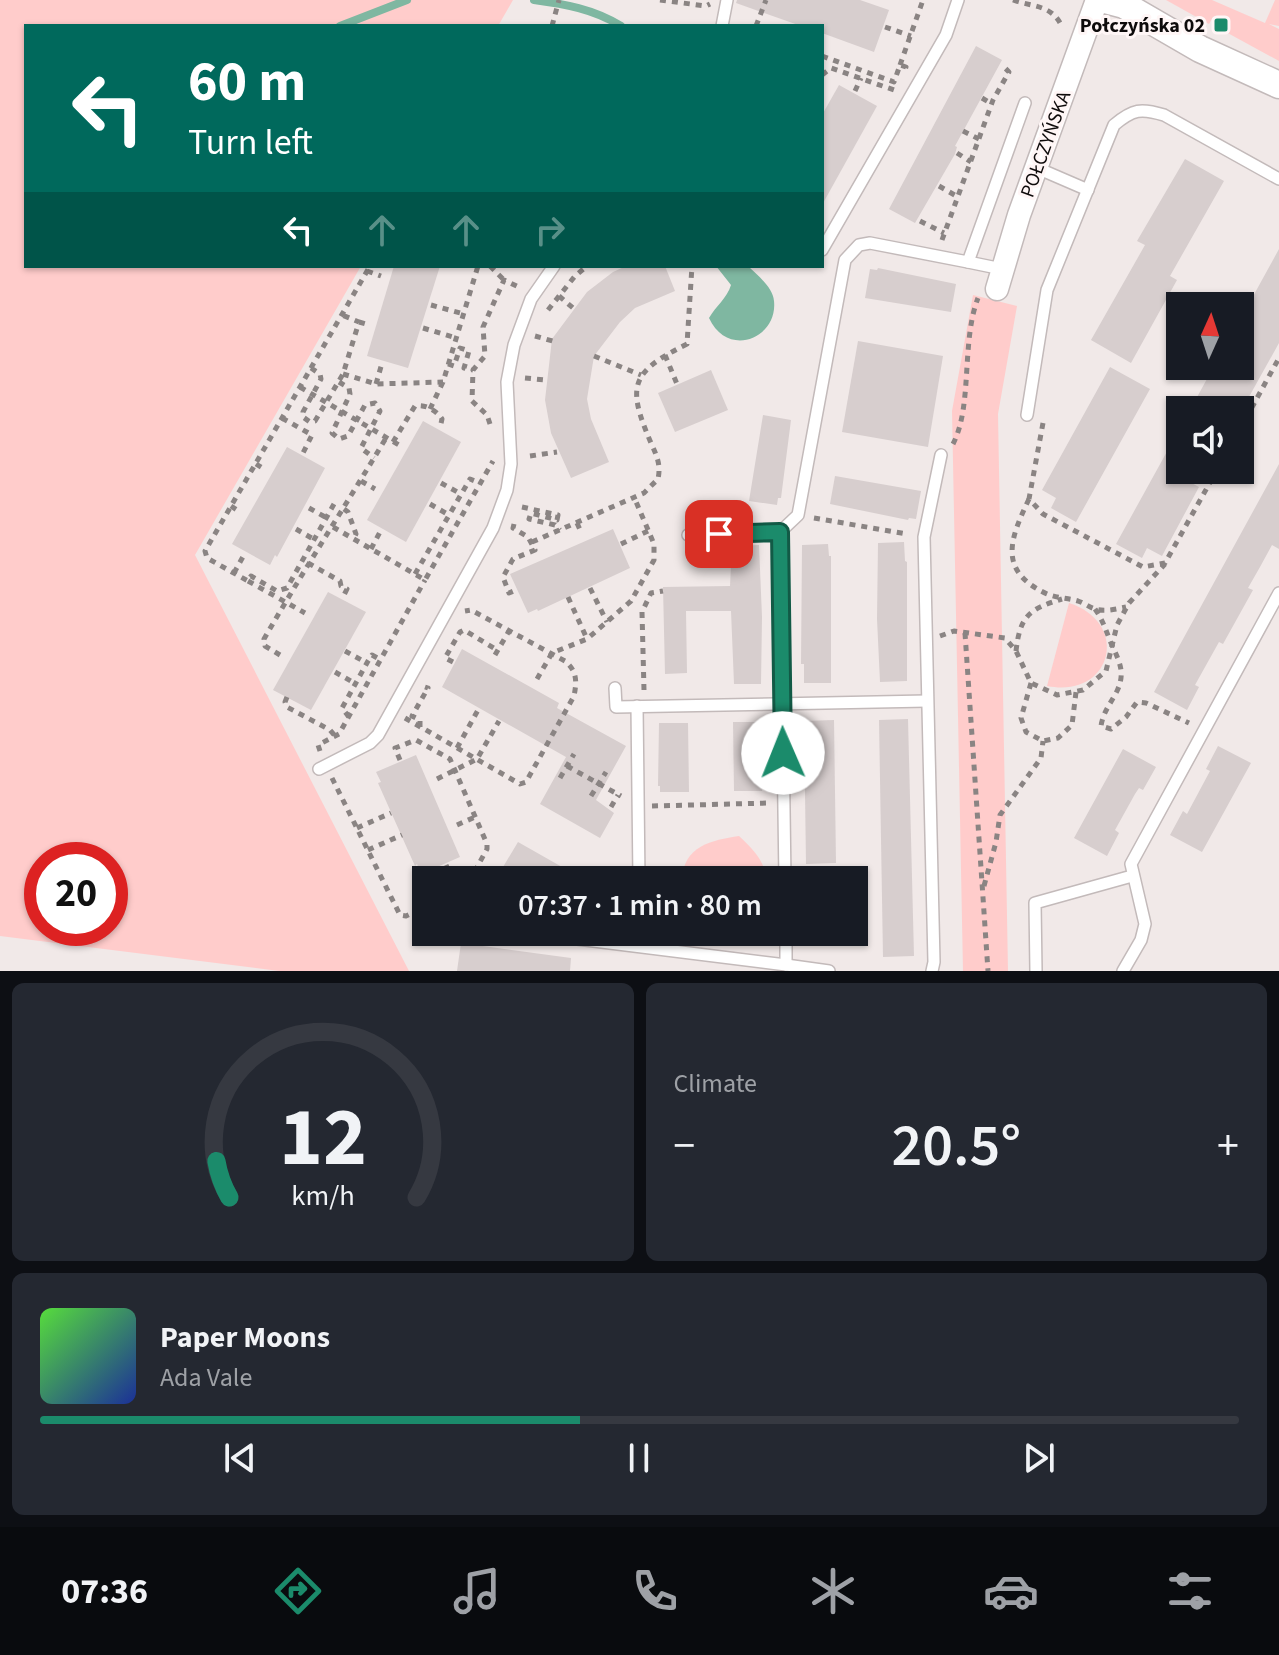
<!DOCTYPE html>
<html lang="en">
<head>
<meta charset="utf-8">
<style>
  :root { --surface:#171b24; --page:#242831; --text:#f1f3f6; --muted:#9ea1a6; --line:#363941; --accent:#1b8b6b }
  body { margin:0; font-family:"Source Sans 3",sans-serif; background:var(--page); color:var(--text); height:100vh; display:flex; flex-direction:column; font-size:30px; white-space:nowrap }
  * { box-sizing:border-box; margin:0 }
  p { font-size:26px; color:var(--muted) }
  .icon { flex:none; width:44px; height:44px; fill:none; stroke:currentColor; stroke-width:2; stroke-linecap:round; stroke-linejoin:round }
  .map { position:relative; height:971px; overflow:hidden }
  .drawer { display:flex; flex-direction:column; gap:12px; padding:12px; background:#0d0f14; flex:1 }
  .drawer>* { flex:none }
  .top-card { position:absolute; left:24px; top:24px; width:800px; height:244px; border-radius:0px; box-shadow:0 2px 6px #0004; background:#00695c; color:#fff; overflow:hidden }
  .needle { width:52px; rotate:3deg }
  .controls { position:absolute; left:1166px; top:292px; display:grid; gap:16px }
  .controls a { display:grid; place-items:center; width:88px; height:88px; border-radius:0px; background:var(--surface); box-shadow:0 2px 6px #0004; font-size:40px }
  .speed { position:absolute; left:24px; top:842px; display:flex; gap:16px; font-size:40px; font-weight:700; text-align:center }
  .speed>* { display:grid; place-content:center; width:104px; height:104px; border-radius:50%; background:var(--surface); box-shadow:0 2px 6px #0004; line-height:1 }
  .speed .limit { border:12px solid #d22; background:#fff; color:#111 }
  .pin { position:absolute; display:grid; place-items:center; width:68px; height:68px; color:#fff; margin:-34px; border-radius:16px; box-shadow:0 4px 12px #0006 }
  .me { position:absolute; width:88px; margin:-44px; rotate:359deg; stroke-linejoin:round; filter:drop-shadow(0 0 6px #0008) }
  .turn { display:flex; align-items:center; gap:28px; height:168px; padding:0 32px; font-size:36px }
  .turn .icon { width:104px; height:104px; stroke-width:2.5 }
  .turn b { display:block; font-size:56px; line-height:68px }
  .lanes { display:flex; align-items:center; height:76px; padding:0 32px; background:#0003; justify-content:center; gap:40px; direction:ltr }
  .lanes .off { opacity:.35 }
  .big { font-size:60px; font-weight:600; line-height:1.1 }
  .drawer .card { flex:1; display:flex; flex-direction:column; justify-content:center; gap:12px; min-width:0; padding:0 28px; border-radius:12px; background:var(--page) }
  .drawer .dial { align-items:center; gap:0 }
  .dial svg { height:208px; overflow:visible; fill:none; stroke:var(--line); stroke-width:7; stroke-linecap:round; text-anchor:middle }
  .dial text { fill:var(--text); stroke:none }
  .song { display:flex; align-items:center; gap:24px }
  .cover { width:96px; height:96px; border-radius:12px; background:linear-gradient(135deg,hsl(110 70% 55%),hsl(230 70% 35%)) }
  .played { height:8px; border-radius:4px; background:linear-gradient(90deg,var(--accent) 45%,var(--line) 45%) }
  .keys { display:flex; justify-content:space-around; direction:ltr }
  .heat { display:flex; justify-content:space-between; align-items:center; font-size:44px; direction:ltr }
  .drawer .tiles { flex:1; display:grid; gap:12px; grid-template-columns:1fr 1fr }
  .card:last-child { grid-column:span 2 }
  .trip { position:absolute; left:412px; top:866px; width:456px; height:80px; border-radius:0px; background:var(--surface); box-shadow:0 2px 6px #0004; font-weight:600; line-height:80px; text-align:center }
  .dock { display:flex; height:128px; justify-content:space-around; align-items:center; background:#090b0e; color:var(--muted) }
  .dock .icon { width:56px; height:56px }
  .dock .selected { color:var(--accent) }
  .dock b { font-size:36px; color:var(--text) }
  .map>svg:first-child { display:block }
  .green { fill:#ffcccb; fill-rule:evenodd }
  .water { fill:#7fb7a1 }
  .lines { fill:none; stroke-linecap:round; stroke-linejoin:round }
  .stream { stroke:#7fb7a1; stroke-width:8 }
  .building { fill:#d7cece }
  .service-casing { stroke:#c3baba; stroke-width:14 }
  .minor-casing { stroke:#c3baba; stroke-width:25 }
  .tertiary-casing { stroke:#c3baba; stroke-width:29 }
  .path { stroke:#8a8483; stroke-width:5; stroke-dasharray:6 6; stroke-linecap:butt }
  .service { stroke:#fff; stroke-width:11 }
  .minor { stroke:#fff; stroke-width:22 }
  .tertiary { stroke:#fff; stroke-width:26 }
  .route-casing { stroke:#125a46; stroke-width:20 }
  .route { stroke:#1b8b6b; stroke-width:14 }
  .poi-dot { fill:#1b8b6b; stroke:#fff6f6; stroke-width:3 }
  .labels { text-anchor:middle; stroke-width:6; stroke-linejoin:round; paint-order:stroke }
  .poi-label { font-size:20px; font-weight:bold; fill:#0e0b0b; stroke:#fff6f6; text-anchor:end }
  .street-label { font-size:20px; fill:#0e0b0b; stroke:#fff6f6 }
</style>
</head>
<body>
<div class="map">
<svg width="1279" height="971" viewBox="0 0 1279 971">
  <rect width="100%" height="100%" fill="#f1e9e8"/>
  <g class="green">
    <path d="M 0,0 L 513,0 L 498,26 L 26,26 L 26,266 L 361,266 L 195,555 L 409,971 L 279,971 L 0,936 ZM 42,860 L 110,860 L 110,928 L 42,928 Z"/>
    <polygon points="1166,0 1212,0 1265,23 1275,0 1279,0 1279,26 1269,24 1279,29 1279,61 1224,31 1227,24 1213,17 1209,24"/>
    <polygon points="973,295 1017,306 998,414 1008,971 963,971 952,411"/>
    <path d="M 1069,603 C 1131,623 1112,699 1047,686 Z"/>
    <path d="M 739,836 C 752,848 766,862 766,880 L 682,880 C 683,846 712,840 739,836 Z"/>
  </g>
  <path class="water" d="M 716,266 L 748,266 C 757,275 773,287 774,301 C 778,338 728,359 709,318 C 716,306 727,298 731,285 Z"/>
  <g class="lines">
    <g class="stream">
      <path d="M 534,0 C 564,4 594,9 621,26"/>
      <polyline points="340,26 407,0"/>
    </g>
  </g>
  <g class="building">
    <polygon points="737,0 860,0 889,10 874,52 822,33 822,26 801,26 736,3"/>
    <polygon points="976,46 1002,60 955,146 957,147 955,154 915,223 889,209"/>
    <polygon points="839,85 877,106 822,205 822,115"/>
    <polygon points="1185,159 1224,181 1170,276 1177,280 1131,363 1091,340 1145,245 1137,241"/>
    <polygon points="1279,249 1279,343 1240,413 1240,410 1215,410 1196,399 1214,366 1240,366 1240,320"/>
    <polygon points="394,266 440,266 408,368 367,356"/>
    <polygon points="626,266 665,266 675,291 635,308 620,322 594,356 587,399 591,419 609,462 571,478 551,433 545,400 552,339 587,292 613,272"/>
    <polygon points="878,268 956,284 951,312 865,298 870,269 877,270"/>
    <polygon points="858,341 943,356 928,447 842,432"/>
    <polygon points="1110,367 1150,389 1076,522 1051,508 1056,498 1042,490"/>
    <polygon points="711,370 728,410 675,432 658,393"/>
    <polygon points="763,415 791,420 781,498 778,498 777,505 749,501"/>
    <polygon points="423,421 461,442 406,542 367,520"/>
    <polygon points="1180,428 1180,470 1189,470 1184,479 1199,487 1162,556 1147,548 1142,558 1116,544"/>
    <polygon points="287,447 325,468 277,557 275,555 270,565 232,544"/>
    <polygon points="1279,464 1279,549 1272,545 1260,567 1248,588 1253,590 1223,644 1219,642 1195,685 1199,687 1187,710 1154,692"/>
    <polygon points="835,476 921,491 916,519 909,518 908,520 830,504"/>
    <polygon points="613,529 630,568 538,611 537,609 528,613 510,574"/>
    <polygon points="904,542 905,561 907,562 907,681 880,682 877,619 878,543"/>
    <polygon points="828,544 829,556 831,556 831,683 804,683 804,664 801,664 802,545"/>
    <polygon points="759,545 762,617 761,684 734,684 731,611 686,611 687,673 665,674 663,587 730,586 732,546"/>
    <polygon points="328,592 366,612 311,710 273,690"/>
    <polygon points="462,649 559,703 557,708 626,746 596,800 614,813 600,838 540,804 566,757 442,687"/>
    <polygon points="908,719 914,956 883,957 879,720"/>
    <polygon points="834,720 836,863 806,864 804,721"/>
    <polygon points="733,722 761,722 765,773 762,791 734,791"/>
    <polygon points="659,723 688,723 689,792 660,792 660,786 658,786"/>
    <polygon points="1218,746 1251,763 1202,852 1170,835 1183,811 1187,814 1210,771 1206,769"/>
    <polygon points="1123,749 1156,767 1143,790 1139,788 1135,794 1115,830 1119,833 1107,856 1074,838"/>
    <polygon points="416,755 460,857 421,874 417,864 415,866 378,783 381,782 376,772"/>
    <polygon points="518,842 585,880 522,880 509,873 510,871 503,867"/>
    <polygon points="461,943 571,958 570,971 457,971"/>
  </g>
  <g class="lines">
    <g class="service-casing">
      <g id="service">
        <polyline points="722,26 727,0"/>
        <polyline points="1037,168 1088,190"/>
        <polyline points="822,250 946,35 958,0"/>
        <polyline points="968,262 1002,269"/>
        <path d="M 1027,415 L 1047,290 L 1114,125 C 1133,109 1141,108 1164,115 L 1279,179"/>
        <polyline points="780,532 785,880"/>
        <polyline points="688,535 780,532 798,515 845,260 859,245 870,243 968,262 1025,103"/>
        <polyline points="615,688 616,707 927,701"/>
        <polyline points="637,706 639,880"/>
        <polyline points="319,769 370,743 378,735 493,528 507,490 511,464 507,382 514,345 531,299 554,266"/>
        <polyline points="521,932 786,965 786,932"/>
        <polyline points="786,965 829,971"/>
        <polyline points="932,971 934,962 924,537 941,455"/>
        <polyline points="1036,971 1035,903 1132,876"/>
        <polyline points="1123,971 1141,940 1145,924 1131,864 1279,593"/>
      </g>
    </g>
    <g class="minor-casing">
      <polyline id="minor" points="997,289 1019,215 1097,0"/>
    </g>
    <g class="tertiary-casing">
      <polyline id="tertiary" points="1105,0 1124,5 1200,49 1279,85"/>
    </g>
    <g class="path">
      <polyline points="660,0 706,6 710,4"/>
      <path d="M 1013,0 C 1033,7 1053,5 1062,27"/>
      <polyline points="552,26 559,0"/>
      <polyline points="756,26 766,0"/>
      <polyline points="885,27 911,36"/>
      <polyline points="822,56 894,82 900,65 906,67 904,72"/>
      <polyline points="900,65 923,0"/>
      <polyline points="822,75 831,68 894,90"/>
      <polyline points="855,91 861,78"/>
      <polyline points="982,98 992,104"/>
      <polyline points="963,131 979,139"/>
      <polyline points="957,153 971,162"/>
      <polyline points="939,186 958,197"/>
      <polyline points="920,221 944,233"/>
      <polyline points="942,240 993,100 1009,72 1003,66"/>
      <polyline points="490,266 504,280"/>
      <polyline points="367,271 381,276"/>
      <polyline points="559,296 573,308"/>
      <polyline points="431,305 464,314"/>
      <polyline points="548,310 575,276 587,266"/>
      <polyline points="359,322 366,324"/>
      <polyline points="423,328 456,338"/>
      <polyline points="535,336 556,342"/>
      <polyline points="665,355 677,384"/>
      <polyline points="594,356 641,375"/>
      <polyline points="448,364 454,366 460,348 469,351 464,368 473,370"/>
      <polyline points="311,368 320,374 321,379 303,412 303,417 310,422 315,421 343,374 359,322 342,315"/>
      <polyline points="343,374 376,384 443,382"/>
      <polyline points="525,378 545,380"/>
      <polyline points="339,382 349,388 350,394 332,433 339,439 348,436 365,405 375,403 380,411 361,448 374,458"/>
      <polyline points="376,384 382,363"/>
      <polyline points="300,387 399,445"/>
      <polyline points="430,409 443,382 478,266"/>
      <polyline points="282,418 312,435 303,453"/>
      <polyline points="1043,423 1029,499 1043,514 1143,567 1165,563 1217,470"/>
      <polyline points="490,424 487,415 472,401 473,370 485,356 483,327 504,280 521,288"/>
      <polyline points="1240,429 1279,358"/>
      <path d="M 393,442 L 415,406 C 425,404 436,410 442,419 L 440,428"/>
      <path d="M 953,444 C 973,405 961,342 978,298"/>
      <polyline points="530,456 557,452"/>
      <polyline points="256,464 264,469"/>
      <polyline points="361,481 375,489"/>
      <polyline points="441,483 461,494"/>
      <path d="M 1029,499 C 1010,539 997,571 1047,594 C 1057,598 1068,598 1078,601 C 1084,603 1089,607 1095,609 C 1105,612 1116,609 1126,607"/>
      <polyline points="334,504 287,588 277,591 251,576 248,581 207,558 205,551 370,266"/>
      <polyline points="430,504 449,515"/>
      <polyline points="231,506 240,512"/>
      <polyline points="522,507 558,515 557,520 531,513 529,519 555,525 560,530"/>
      <polyline points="309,508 327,518"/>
      <polyline points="344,509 348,512 356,534 354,538"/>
      <polyline points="814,518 907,534"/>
      <polyline points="577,523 581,532"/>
      <polyline points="514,524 513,528 528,537 535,550 513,559 503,577 509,593 516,590"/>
      <polyline points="333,527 425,580 493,461"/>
      <polyline points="296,529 315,540"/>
      <path d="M 532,542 L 644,493 L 658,479 C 661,465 657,456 651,443 C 626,385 631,372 687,344 L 692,266"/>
      <polyline points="621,544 648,531"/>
      <polyline points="371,549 381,530"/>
      <polyline points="308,563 340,581 341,586 347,589 343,597"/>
      <polyline points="234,573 245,553"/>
      <polyline points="415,574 470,479 480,483"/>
      <polyline points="248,581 305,613"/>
      <polyline points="590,588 607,622"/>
      <polyline points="568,597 587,639"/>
      <path d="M 1095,609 C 1103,620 1106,631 1111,643 C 1119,661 1126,672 1117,691 C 1111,703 1103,712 1101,726 L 1111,729 L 1126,717 L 1137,702 L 1146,703 L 1189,723"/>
      <polyline points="965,633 988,971"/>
      <polyline points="940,636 954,631 1005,638 1016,651 1031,683 1057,695 1083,690 1106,671 1117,625 1129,603 1165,564"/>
      <polyline points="345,651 367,663"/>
      <path d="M 1016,651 C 1020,616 1029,609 1062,599"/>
      <path d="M 280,655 L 265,646 L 264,639 C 303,571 346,505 386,438"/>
      <polyline points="495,655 509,631"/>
      <polyline points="453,662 445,658 460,632 464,630 497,650"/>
      <polyline points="335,672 356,684"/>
      <polyline points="537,679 552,653 587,639 631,601 654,560 654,544 634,497"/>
      <polyline points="1031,683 1021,718 1026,732 1043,741 1058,738 1072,725 1076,692"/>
      <polyline points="644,690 642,612 651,593 663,591"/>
      <polyline points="287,697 285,702 287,707 330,730 335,736"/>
      <polyline points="349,717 342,708 368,661 372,655 381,660"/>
      <path d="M 405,718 L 520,784 L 526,782 L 574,696 C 577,681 577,671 565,661 L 471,610 L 465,611"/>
      <polyline points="420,727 420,720 412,716 428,688 425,687"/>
      <polyline points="457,748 478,710"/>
      <polyline points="320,751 318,745 339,734 425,580"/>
      <polyline points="400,760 395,748 416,740 450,759 487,844 487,849 470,880"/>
      <polyline points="567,766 621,796"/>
      <polyline points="332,778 400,915 406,916 426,907"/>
      <polyline points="560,778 574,754"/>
      <polyline points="437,779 477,759 499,721"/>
      <polyline points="591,796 606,772"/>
      <polyline points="652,806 770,803"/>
      <polyline points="611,807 618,795"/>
      <polyline points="457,825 475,817"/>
      <polyline points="357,828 391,813"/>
      <polyline points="368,850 402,835"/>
      <polyline points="446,865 453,880"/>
      <polyline points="503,880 505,875"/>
      <polyline points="984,886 996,842 1000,815 1041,758 1043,741"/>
    </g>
    <use href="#service" class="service"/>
    <use href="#minor" class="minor"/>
    <use href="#tertiary" class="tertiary"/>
  </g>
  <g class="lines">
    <g class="route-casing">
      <polyline id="route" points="719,534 780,532 783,753"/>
    </g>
    <use href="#route" class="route"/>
  </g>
  <rect class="poi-dot" x="1213" y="17" width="16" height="16" rx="4"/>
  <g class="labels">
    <g class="poi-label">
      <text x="1205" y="32">Połczyńska 02</text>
    </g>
    <g class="street-label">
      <text transform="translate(1045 144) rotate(-70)" y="7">POŁCZYŃSKA</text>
    </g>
  </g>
</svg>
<div class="controls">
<a><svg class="needle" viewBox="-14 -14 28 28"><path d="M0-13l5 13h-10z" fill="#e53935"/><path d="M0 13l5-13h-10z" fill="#9ea1a6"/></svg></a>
<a><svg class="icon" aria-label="sound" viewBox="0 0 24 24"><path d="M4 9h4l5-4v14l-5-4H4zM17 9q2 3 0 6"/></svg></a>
</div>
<div class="speed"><div class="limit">20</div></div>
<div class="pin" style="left:719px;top:534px;background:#d93025"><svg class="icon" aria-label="arrive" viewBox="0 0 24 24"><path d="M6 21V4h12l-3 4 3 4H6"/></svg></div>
<svg class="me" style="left:783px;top:753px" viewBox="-20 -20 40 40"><circle r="19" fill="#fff"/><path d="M0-13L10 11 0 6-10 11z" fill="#1b8b6b"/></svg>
<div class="trip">07:37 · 1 min · 80 m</div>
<div class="top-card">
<div class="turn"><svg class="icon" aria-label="left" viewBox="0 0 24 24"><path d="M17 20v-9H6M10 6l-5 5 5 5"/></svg><div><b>60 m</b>Turn left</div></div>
<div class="lanes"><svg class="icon" aria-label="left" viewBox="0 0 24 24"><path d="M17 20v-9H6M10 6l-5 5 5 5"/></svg><svg class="icon off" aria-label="ahead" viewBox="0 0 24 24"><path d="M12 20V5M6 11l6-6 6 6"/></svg><svg class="icon off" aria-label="ahead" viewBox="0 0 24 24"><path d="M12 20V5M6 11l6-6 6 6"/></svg><svg class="icon off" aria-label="right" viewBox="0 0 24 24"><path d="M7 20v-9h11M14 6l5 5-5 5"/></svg></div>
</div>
</div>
<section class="drawer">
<div class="tiles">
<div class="card dial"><svg viewBox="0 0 100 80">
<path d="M14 69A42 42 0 1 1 86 69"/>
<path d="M14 69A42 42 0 0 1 9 55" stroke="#1b8b6b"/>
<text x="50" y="56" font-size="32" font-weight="700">12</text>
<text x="50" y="72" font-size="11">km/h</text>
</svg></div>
<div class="card"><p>Climate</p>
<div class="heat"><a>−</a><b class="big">20.5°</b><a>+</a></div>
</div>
<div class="card">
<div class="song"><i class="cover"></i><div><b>Paper Moons</b><p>Ada Vale</p></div></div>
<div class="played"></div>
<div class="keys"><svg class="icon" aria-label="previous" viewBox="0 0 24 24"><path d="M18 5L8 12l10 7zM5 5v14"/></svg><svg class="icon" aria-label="pause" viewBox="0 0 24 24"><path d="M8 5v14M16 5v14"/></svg><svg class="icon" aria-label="next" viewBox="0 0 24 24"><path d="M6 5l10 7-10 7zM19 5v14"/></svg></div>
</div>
</div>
</section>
<nav class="dock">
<b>07:36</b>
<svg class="icon selected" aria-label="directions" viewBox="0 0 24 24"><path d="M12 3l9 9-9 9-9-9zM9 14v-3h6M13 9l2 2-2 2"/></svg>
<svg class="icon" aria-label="music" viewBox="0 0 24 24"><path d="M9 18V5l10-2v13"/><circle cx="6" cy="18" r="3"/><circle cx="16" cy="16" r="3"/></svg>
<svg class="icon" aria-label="phone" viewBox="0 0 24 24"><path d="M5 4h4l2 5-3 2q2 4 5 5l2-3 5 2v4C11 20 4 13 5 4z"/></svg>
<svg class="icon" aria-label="climate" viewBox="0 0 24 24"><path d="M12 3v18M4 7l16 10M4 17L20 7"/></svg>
<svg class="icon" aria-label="car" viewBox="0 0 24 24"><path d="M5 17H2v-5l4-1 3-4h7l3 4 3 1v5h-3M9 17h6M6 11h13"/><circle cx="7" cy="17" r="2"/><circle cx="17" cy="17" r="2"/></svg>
<svg class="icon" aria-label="filters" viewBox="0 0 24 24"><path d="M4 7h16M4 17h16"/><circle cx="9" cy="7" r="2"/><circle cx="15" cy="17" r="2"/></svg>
</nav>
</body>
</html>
